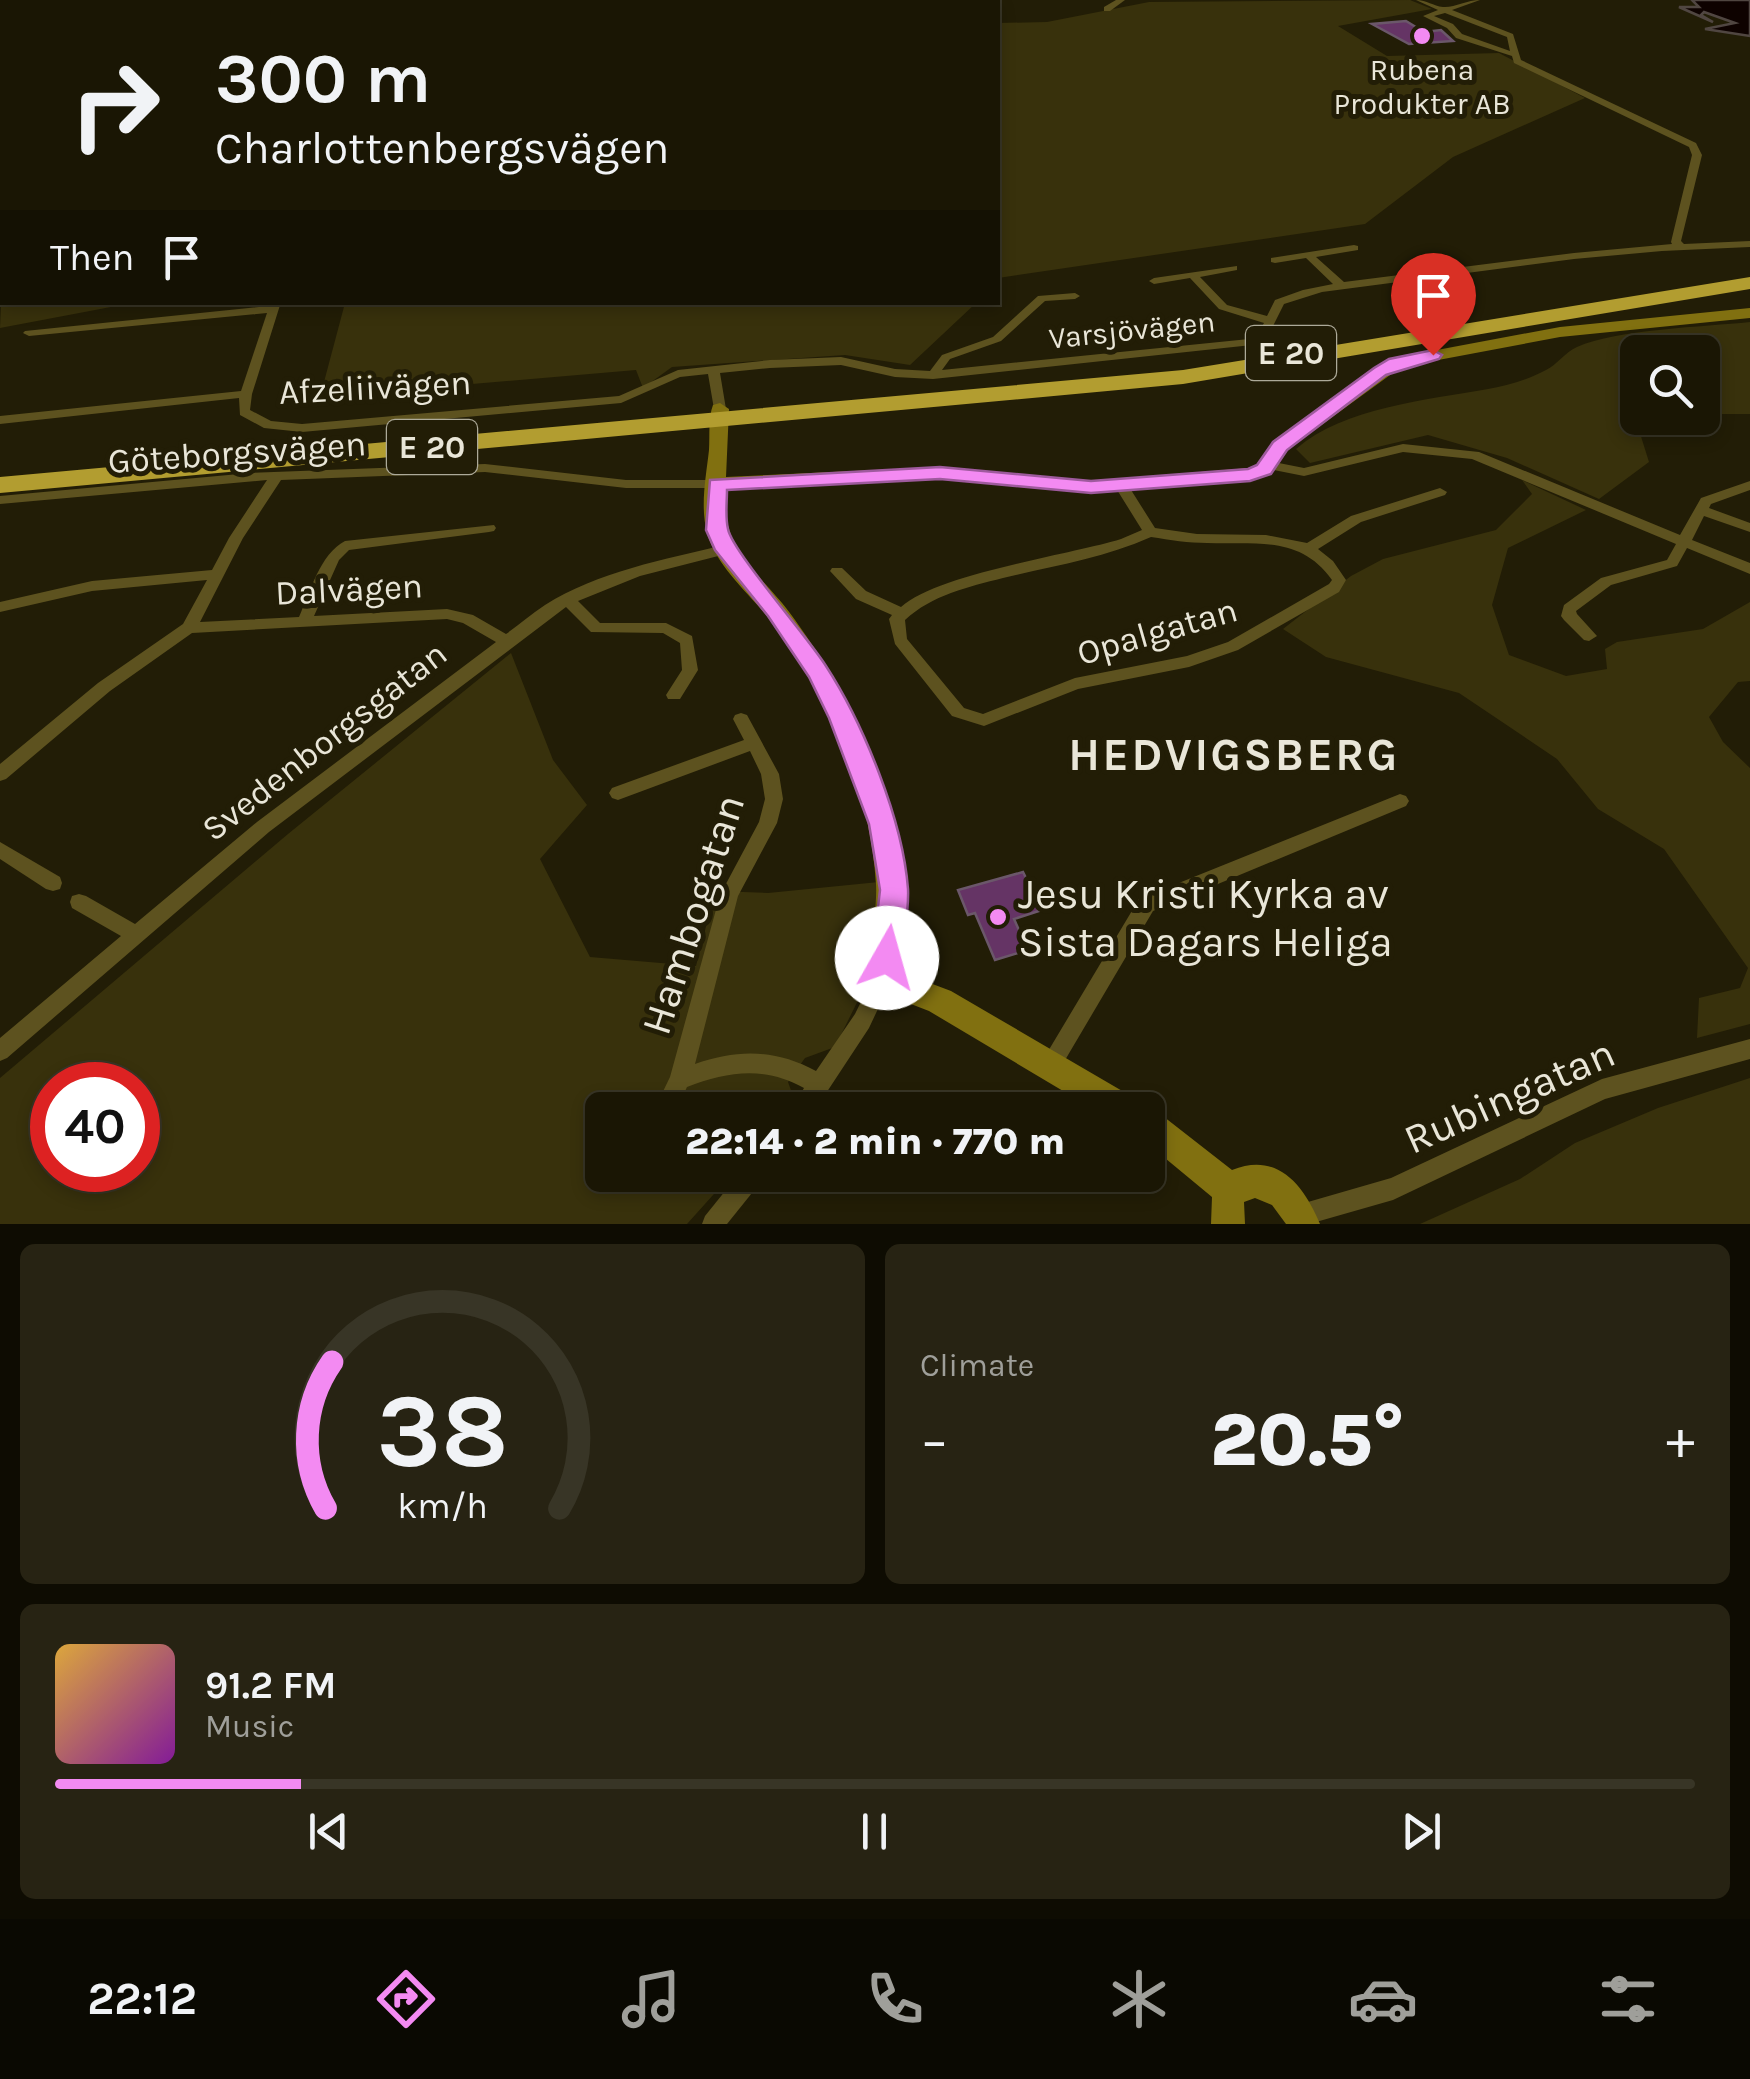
<!DOCTYPE html>
<html lang="en">
<head>
<meta charset="utf-8">
<style>
  :root { --surface:#1a1604; --page:#272313; --text:#f1f3f6; --muted:#9f9f9a; --line:#383526; --accent:#f38af2 }
  body { margin:0; font-family:Karla,sans-serif; background:var(--page); color:var(--text); height:100vh; display:flex; flex-direction:column; font-size:38px; white-space:nowrap }
  * { box-sizing:border-box; margin:0 }
  p { font-size:32px; color:var(--muted) }
  .icon { flex:none; width:55px; height:55px; fill:none; stroke:currentColor; stroke-width:2; stroke-linecap:round; stroke-linejoin:round }
  .map { position:relative; height:1224px; overflow:hidden }
  .panel { display:flex; flex-direction:column; gap:20px; padding:20px; background:#0e0c02; flex:1 }
  .panel>* { flex:none }
  .guide { position:absolute; left:0px; top:0px; width:1000px; height:305px; box-shadow:0 5px 15px #0003,0 0 0 2px var(--line); background:#1a1604; color:var(--text); overflow:hidden }
  .controls { position:absolute; left:1620px; top:335px; display:grid; gap:20px }
  .controls a { display:grid; place-items:center; width:100px; height:100px; border-radius:15px; background:var(--surface); box-shadow:0 5px 15px #0003,0 0 0 2px var(--line); font-size:50px }
  .speed { position:absolute; left:30px; top:1062px; display:flex; gap:20px; font-size:50px; font-weight:700; text-align:center }
  .speed>* { display:grid; place-content:center; width:130px; height:130px; border-radius:50%; background:var(--surface); box-shadow:0 5px 15px #0003,0 0 0 2px var(--line); line-height:1 }
  .speed .limit { border:15px solid #d22; background:#fff; color:#111 }
  .pin { position:absolute; display:grid; place-items:center; width:85px; height:85px; color:#fff; margin:-102px -42px; border-radius:50% 50% 50% 0; rotate:-45deg; box-shadow:0 0 10px #0007 }
  .pin .icon { rotate:45deg }
  .me { position:absolute; width:110px; margin:-55px; rotate:7deg; stroke-linejoin:round; filter:drop-shadow(0 0 8px #0008) }
  .turn { display:flex; align-items:center; gap:35px; height:210px; padding:0 50px; font-size:45px }
  .turn .icon { width:130px; height:130px; stroke-width:2.5 }
  .turn b { display:block; font-size:70px; line-height:85px }
  .then { display:flex; align-items:center; height:95px; padding:0 50px; background:#0003; gap:20px; font-size:38px }
  .big { font-size:75px; font-weight:800; line-height:1.1 }
  .panel .tile { flex:1; display:flex; flex-direction:column; justify-content:center; gap:15px; min-width:0; padding:0 35px; border-radius:15px; background:var(--page) }
  .panel .dial { align-items:center; gap:0 }
  .dial svg { height:260px; overflow:visible; fill:none; stroke:var(--line); stroke-width:7; stroke-linecap:round; text-anchor:middle }
  .dial text { fill:var(--text); stroke:none }
  .song { display:flex; align-items:center; gap:30px }
  .cover { width:120px; height:120px; border-radius:15px; background:linear-gradient(135deg,hsl(40 70% 55%),hsl(290 70% 35%)) }
  .played { height:10px; border-radius:5px; background:linear-gradient(90deg,var(--accent) 15%,var(--line) 15%) }
  .keys { display:flex; justify-content:space-around; direction:ltr }
  .heat { display:flex; justify-content:space-between; align-items:center; font-size:55px; direction:ltr }
  .panel .tiles { flex:1; display:grid; gap:20px; grid-template-columns:1fr 1fr }
  .tile:last-child { grid-column:span 2 }
  .trip { position:absolute; left:585px; top:1092px; width:580px; height:100px; border-radius:15px; background:var(--surface); box-shadow:0 5px 15px #0003,0 0 0 2px var(--line); font-weight:800; line-height:100px; text-align:center }
  .tab-bar { display:flex; height:160px; justify-content:space-around; align-items:center; background:#0a0902; color:var(--muted) }
  .tab-bar .icon { width:70px; height:70px }
  .tab-bar .on { color:var(--accent) }
  .tab-bar b { font-size:45px; color:var(--text) }
  .map>svg:first-child { display:block }
  .green { fill:#38310c; fill-rule:evenodd }
  .water { fill:#0e0200; stroke:#504641; stroke-width:2.5 }
  .building { fill:#653465; stroke:#6b576a; stroke-width:2.5 }
  .lines { fill:none; stroke-linecap:round; stroke-linejoin:round }
  .street { fill:#5d521f; fill-rule:evenodd }
  .secondary { fill:#817010; fill-rule:evenodd }
  .highway { fill:#b29d30; fill-rule:evenodd }
  .route { fill:#f38af2; stroke:#9e5a9d; stroke-width:2.5 }
  .poi-dot { fill:#f38af2; stroke:#221d06; stroke-width:4 }
  .labels { text-anchor:middle; stroke-width:10; stroke-linejoin:round; paint-order:stroke }
  .far-poi-label { font-size:30px; fill:#e9e6d8; stroke:#221d06 }
  .far-street-label { font-size:30px; fill:#e9e6d8; stroke:#221d06 }
  .shield { fill:#221d06; stroke:#adaa99; stroke-width:2.5 }
  .shield-label { font-size:32px; font-weight:bold; fill:#e9e6d8 }
  .street-label { font-size:35px; fill:#e9e6d8; stroke:#221d06 }
  .near-poi-label { font-size:42px; fill:#e9e6d8; stroke:#221d06; text-anchor:start }
  .near-street-label { font-size:42px; fill:#e9e6d8; stroke:#221d06 }
  .district-label { font-size:45px; font-weight:bold; letter-spacing:2.5px; fill:#e9e6d8; stroke:#221d06 }
</style>
</head>
<body>
<div class="map">
<svg width="1750" height="1224" viewBox="0 0 1750 1224">
  <rect width="100%" height="100%" fill="#221d06"/>
  <g class="green">
    <polygon points="1410,0 1432,9 1338,26 1387,56 1499,53 1585,98 1453,157 1365,224 998,278 998,23 1047,22 1149,2"/>
    <polygon points="2,281 2,302 132,303 0,328"/>
    <polygon points="345,303 976,303 910,365 845,355 672,367 643,388 636,370 320,397"/>
    <path d="M 1750,322 L 1750,414 L 1703,414 L 1702,352 L 1638,352 L 1638,418 L 1689,418 L 1639,430 L 1649,462 L 1599,499 L 1507,458 L 1428,435 L 1310,463 L 1296,449 C 1344,407 1428,400 1488,389 C 1506,386 1530,379 1546,370 C 1557,365 1565,352 1577,347 C 1617,329 1704,327 1750,322 Z"/>
    <polygon points="1522,480 1586,510 1508,548 1492,605 1509,655 1566,676 1607,669 1605,649 1617,642 1703,629 1750,602 1750,681 1738,682 1709,717 1723,742 1750,768 1750,1024 1697,1038 1699,998 1740,988 1748,968 1664,849 1598,809 1557,759 1459,693 1326,657 1283,629 1351,576 1383,559 1496,530 1532,494"/>
    <path d="M 511,653 L 553,760 L 587,805 L 540,859 L 590,957 L 696,966 L 715,891 L 768,893 L 879,882 L 875,966 L 835,1047 L 805,1058 L 788,1082 L 793,1096 L 783,1110 L 602,1110 L 602,1175 L 731,1175 L 687,1224 L 0,1224 L 0,1078 L 288,834 ZM 52,1085 L 138,1085 L 138,1170 L 52,1170 Z"/>
    <polygon points="1750,1078 1750,1224 1420,1224 1520,1179 1575,1143 1658,1108"/>
  </g>
  <polygon class="water" points="1692,0 1750,0 1750,36 1705,29 1735,23 1704,12 1701,15 1713,22 1679,7 1699,7"/>
  <g class="building">
    <polygon points="1406,21 1424,32 1441,30 1453,41 1409,44 1372,24"/>
    <polygon points="1023,872 1042,910 1014,919 1028,950 995,960 975,913 968,915 958,890"/>
  </g>
  <g class="lines">
    <g class="street">
      <polygon points="97,0 105,0 103,2 97,2"/>
      <polygon points="1116,0 1125,0 1110,11 1104,11 1104,7"/>
      <path d="M 1416,0 C 1427,0 1433,6 1443,7 C 1454,8 1467,0 1480,0 L 1452,10 L 1513,34 L 1521,60 L 1696,143 L 1702,155 L 1681,241 L 1684,244 L 1750,241 L 1750,247 L 1662,251 L 1574,259 L 1322,292 L 1284,304 L 1269,334 L 1252,345 L 933,379 L 895,377 L 841,365 L 770,368 L 720,373 L 726,409 L 720,413 L 714,409 L 708,374 L 680,377 L 621,403 L 302,432 L 264,428 L 240,415 L 239,398 L 0,424 L 0,416 L 241,391 L 267,313 L 29,336 L 23,333 L 25,331 L 269,306 L 270,302 L 281,302 L 252,394 L 250,410 L 271,421 L 302,424 L 619,396 L 678,370 L 770,360 L 841,357 L 895,369 L 930,371 L 942,355 L 993,337 L 1038,296 L 1075,293 L 1080,296 L 1075,299 L 1045,301 L 1001,341 L 950,359 L 942,370 L 1249,339 L 1260,330 L 1264,323 L 1219,309 L 1190,278 L 1154,284 L 1149,281 L 1154,278 L 1237,266 L 1237,270 L 1200,277 L 1227,305 L 1267,316 L 1275,300 L 1303,290 L 1333,284 L 1306,258 L 1275,263 L 1271,262 L 1271,258 L 1354,245 L 1358,246 L 1358,250 L 1316,257 L 1344,282 L 1574,253 L 1672,244 L 1671,242 L 1692,155 L 1689,147 L 1514,63 L 1512,56 L 1456,38 L 1447,28 L 1423,16 L 1438,10 ZM 1445,13 L 1507,37 L 1510,51 L 1462,34 L 1453,24 L 1434,16 Z"/>
      <rect x="0" y="20" width="2" height="4"/>
      <rect x="0" y="50" width="2" height="4"/>
      <rect x="0" y="64" width="2" height="5"/>
      <polygon points="0,108 2,109 2,113 0,114"/>
      <polygon points="2,162 2,168 0,169 0,163"/>
      <rect x="0" y="194" width="2" height="6"/>
      <rect x="0" y="254" width="2" height="7"/>
      <polygon points="1403,444 1479,452 1680,535 1701,498 1750,481 1750,490 1711,504 1709,508 1750,523 1750,532 1704,516 1692,540 1750,563 1750,574 1687,548 1677,566 1611,585 1576,611 1577,614 1597,636 1589,641 1584,640 1564,620 1561,616 1564,605 1601,578 1667,560 1676,544 1472,459 1403,452 1304,476 1264,468 1262,465 1269,461 1304,468"/>
      <path d="M 485,464 L 626,480 L 717,480 L 724,484 L 717,488 L 626,488 L 485,472 L 281,480 L 243,538 L 200,622 L 299,617 C 310,592 320,554 345,541 L 494,525 L 496,528 L 494,531 L 489,532 L 349,550 L 339,560 L 314,616 L 447,609 L 473,615 L 506,634 C 519,625 531,614 545,605 C 597,572 665,559 725,545 L 730,547 L 732,550 L 730,553 L 640,576 L 578,601 L 600,623 L 666,623 L 692,636 L 698,670 L 680,699 L 668,699 L 666,695 L 682,670 L 680,643 L 663,633 L 591,632 L 566,607 L 269,832 L 7,1058 L 0,1061 L 0,1038 L 121,936 L 72,908 L 70,902 L 72,896 L 79,894 L 86,896 L 135,924 L 257,822 L 496,642 L 463,623 L 447,619 L 192,633 L 110,691 L 6,779 L 0,781 L 0,764 L 98,683 L 183,624 L 207,580 L 92,591 L 0,612 L 0,602 L 92,581 L 212,570 L 229,538 L 267,480 L 0,504 L 0,496 L 250,473 Z"/>
      <path d="M 1121,481 L 1126,482 L 1155,528 L 1197,534 L 1266,535 L 1307,543 L 1351,516 L 1440,488 L 1447,492 L 1445,495 L 1361,522 L 1318,549 L 1333,561 L 1346,580 L 1339,592 L 1238,650 L 1189,667 L 1078,689 L 984,726 L 952,716 L 895,644 L 889,619 L 892,615 L 856,599 L 830,571 L 832,568 L 842,568 L 866,591 L 901,607 C 937,574 1069,555 1121,539 L 1142,530 L 1114,485 ZM 1151,537 C 1170,540 1189,543 1207,543 C 1256,545 1300,535 1332,580 L 1329,584 L 1228,642 L 1187,656 L 1075,678 L 983,714 L 964,708 L 907,639 L 905,620 C 932,595 968,587 1003,578 C 1053,566 1104,558 1151,537 Z"/>
      <path d="M 741,713 L 747,715 L 779,774 L 783,799 L 777,823 L 738,896 L 695,1064 C 738,1049 775,1049 816,1071 L 855,1014 L 875,973 L 882,970 L 889,973 L 892,979 L 869,1028 L 815,1110 L 791,1110 L 804,1088 C 765,1066 728,1071 687,1087 L 676,1110 L 654,1110 L 670,1077 L 720,895 L 759,822 L 765,799 L 761,774 L 750,751 L 618,800 L 612,798 L 609,793 L 612,788 L 744,740 L 733,719 L 735,715 Z"/>
      <polygon points="1400,794 1406,796 1409,801 1406,806 1153,911 1058,1072 1051,1075 1044,1072 1041,1065 1044,1058 1139,899"/>
      <polygon points="0,842 60,877 62,883 60,889 53,891 46,889 0,859"/>
      <polygon points="1750,1039 1750,1059 1605,1099 1393,1200 1309,1224 1293,1223 1290,1215 1293,1207 1301,1204 1391,1178 1602,1079"/>
      <polygon points="738,1175 763,1175 760,1183 727,1224 702,1224 705,1216"/>
    </g>
    <g class="secondary">
      <path d="M 1750,308 L 1750,318 L 1560,337 L 1401,367 L 1287,450 L 1271,474 L 1250,480 L 1091,493 L 940,479 L 725,490 C 722,557 761,571 795,620 C 869,723 919,843 898,971 L 951,991 L 1136,1099 L 1141,1110 L 1095,1110 L 929,1011 L 872,989 C 865,974 878,909 876,884 C 873,836 861,787 842,744 C 824,702 802,660 774,625 C 752,595 718,570 707,533 C 700,506 706,477 709,450 C 710,435 708,418 713,405 L 720,403 L 729,409 L 726,477 L 940,467 L 1091,481 L 1249,468 L 1257,466 L 1273,442 L 1389,359 L 1560,327 Z"/>
      <path d="M 1148,1108 L 1159,1113 L 1232,1170 C 1278,1151 1304,1186 1320,1224 L 1286,1224 L 1272,1205 L 1255,1198 L 1244,1202 L 1245,1224 L 1211,1224 L 1212,1197 L 1148,1144 L 1148,1110 L 1143,1110 Z"/>
    </g>
    <polygon class="highway" points="1750,277 1750,289 1183,384 0,493 0,477 1183,370"/>
  </g>
  <path class="route" d="M 1433,350 L 1442,355 L 1439,359 L 1386,375 L 1287,450 L 1271,474 L 1250,481 L 1091,493 L 940,479 L 727,490 C 727,502 725,517 728,529 C 732,551 808,637 826,666 C 863,723 903,820 908,889 C 909,911 904,935 902,958 L 898,967 L 887,971 L 877,967 L 872,958 L 880,890 L 869,824 L 829,718 L 809,677 L 768,616 L 715,550 L 706,530 L 710,480 L 940,467 L 1091,481 L 1248,469 L 1257,465 L 1273,442 L 1374,368 L 1389,359 Z"/>
  <g class="poi-dot">
    <circle cx="1422" cy="36" r="10"/>
    <circle cx="998" cy="917" r="10"/>
  </g>
  <g class="labels">
    <g class="far-poi-label">
      <text x="1422" y="80">Rubena<tspan x="1422" dy="34">Produkter AB</tspan></text>
    </g>
    <g class="far-street-label">
      <text transform="translate(1132 330) rotate(-6)" y="10">Varsjövägen</text>
    </g>
    <g class="shield">
      <rect x="1246" y="326" width="90" height="54" rx="8"/>
      <rect x="387" y="420" width="90" height="54" rx="8"/>
    </g>
    <g class="shield-label">
      <text x="1291" y="364">E 20</text>
      <text x="432" y="458">E 20</text>
    </g>
    <g class="street-label">
      <text transform="translate(375 387) rotate(-3)" y="12">Afzeliivägen</text>
      <text transform="translate(237 452) rotate(-4)" y="12">Göteborgsvägen</text>
      <text transform="translate(349 589) rotate(-3)" y="12">Dalvägen</text>
      <text transform="translate(1157 631) rotate(-16)" y="12">Opalgatan</text>
      <text transform="translate(324 741) rotate(-38)" y="12">Svedenborgsgatan</text>
    </g>
    <g class="near-poi-label">
      <text x="1018" y="908">Jesu Kristi Kyrka av<tspan x="1018" dy="48">Sista Dagars Heliga</tspan></text>
    </g>
    <g class="near-street-label">
      <text transform="translate(692 914) rotate(-72)" y="15">Hambogatan</text>
      <text transform="translate(1509 1095) rotate(-24)" y="15">Rubingatan</text>
    </g>
    <g class="district-label">
      <text x="1234" y="770">HEDVIGSBERG</text>
    </g>
  </g>
</svg>
<div class="controls">
<a><svg class="icon" aria-label="search" viewBox="0 0 24 24"><circle cx="10" cy="10" r="6"/><path d="M15 15l6 6"/></svg></a>
</div>
<div class="speed"><div class="limit">40</div></div>
<div class="pin" style="left:1433px;top:355px;background:#d93025"><svg class="icon" aria-label="arrive" viewBox="0 0 24 24"><path d="M6 21V4h12l-3 4 3 4H6"/></svg></div>
<svg class="me" style="left:887px;top:958px" viewBox="-20 -20 40 40"><circle r="19" fill="#fff"/><path d="M0-13L10 11 0 6-10 11z" fill="#f38af2"/></svg>
<div class="trip">22:14 · 2 min · 770 m</div>
<div class="guide">
<div class="turn"><svg class="icon" aria-label="right" viewBox="0 0 24 24"><path d="M7 20v-9h11M14 6l5 5-5 5"/></svg><div><b>300 m</b>Charlottenbergsvägen</div></div>
<div class="then">Then<svg class="icon" aria-label="arrive" viewBox="0 0 24 24"><path d="M6 21V4h12l-3 4 3 4H6"/></svg></div>
</div>
</div>
<section class="panel">
<div class="tiles">
<div class="tile dial"><svg viewBox="0 0 100 80">
<path d="M14 69A42 42 0 1 1 86 69"/>
<path d="M14 69A42 42 0 0 1 16 24" stroke="#f38af2"/>
<text x="50" y="56" font-size="32" font-weight="700">38</text>
<text x="50" y="72" font-size="11">km/h</text>
</svg></div>
<div class="tile"><p>Climate</p>
<div class="heat"><a>−</a><b class="big">20.5°</b><a>+</a></div>
</div>
<div class="tile">
<div class="song"><i class="cover"></i><div><b>91.2 FM</b><p>Music</p></div></div>
<div class="played"></div>
<div class="keys"><svg class="icon" aria-label="previous" viewBox="0 0 24 24"><path d="M18 5L8 12l10 7zM5 5v14"/></svg><svg class="icon" aria-label="pause" viewBox="0 0 24 24"><path d="M8 5v14M16 5v14"/></svg><svg class="icon" aria-label="next" viewBox="0 0 24 24"><path d="M6 5l10 7-10 7zM19 5v14"/></svg></div>
</div>
</div>
</section>
<nav class="tab-bar">
<b>22:12</b>
<svg class="icon on" aria-label="directions" viewBox="0 0 24 24"><path d="M12 3l9 9-9 9-9-9zM9 14v-3h6M13 9l2 2-2 2"/></svg>
<svg class="icon" aria-label="music" viewBox="0 0 24 24"><path d="M9 18V5l10-2v13"/><circle cx="6" cy="18" r="3"/><circle cx="16" cy="16" r="3"/></svg>
<svg class="icon" aria-label="phone" viewBox="0 0 24 24"><path d="M5 4h4l2 5-3 2q2 4 5 5l2-3 5 2v4C11 20 4 13 5 4z"/></svg>
<svg class="icon" aria-label="climate" viewBox="0 0 24 24"><path d="M12 3v18M4 7l16 10M4 17L20 7"/></svg>
<svg class="icon" aria-label="car" viewBox="0 0 24 24"><path d="M5 17H2v-5l4-1 3-4h7l3 4 3 1v5h-3M9 17h6M6 11h13"/><circle cx="7" cy="17" r="2"/><circle cx="17" cy="17" r="2"/></svg>
<svg class="icon" aria-label="filters" viewBox="0 0 24 24"><path d="M4 7h16M4 17h16"/><circle cx="9" cy="7" r="2"/><circle cx="15" cy="17" r="2"/></svg>
</nav>
</body>
</html>
